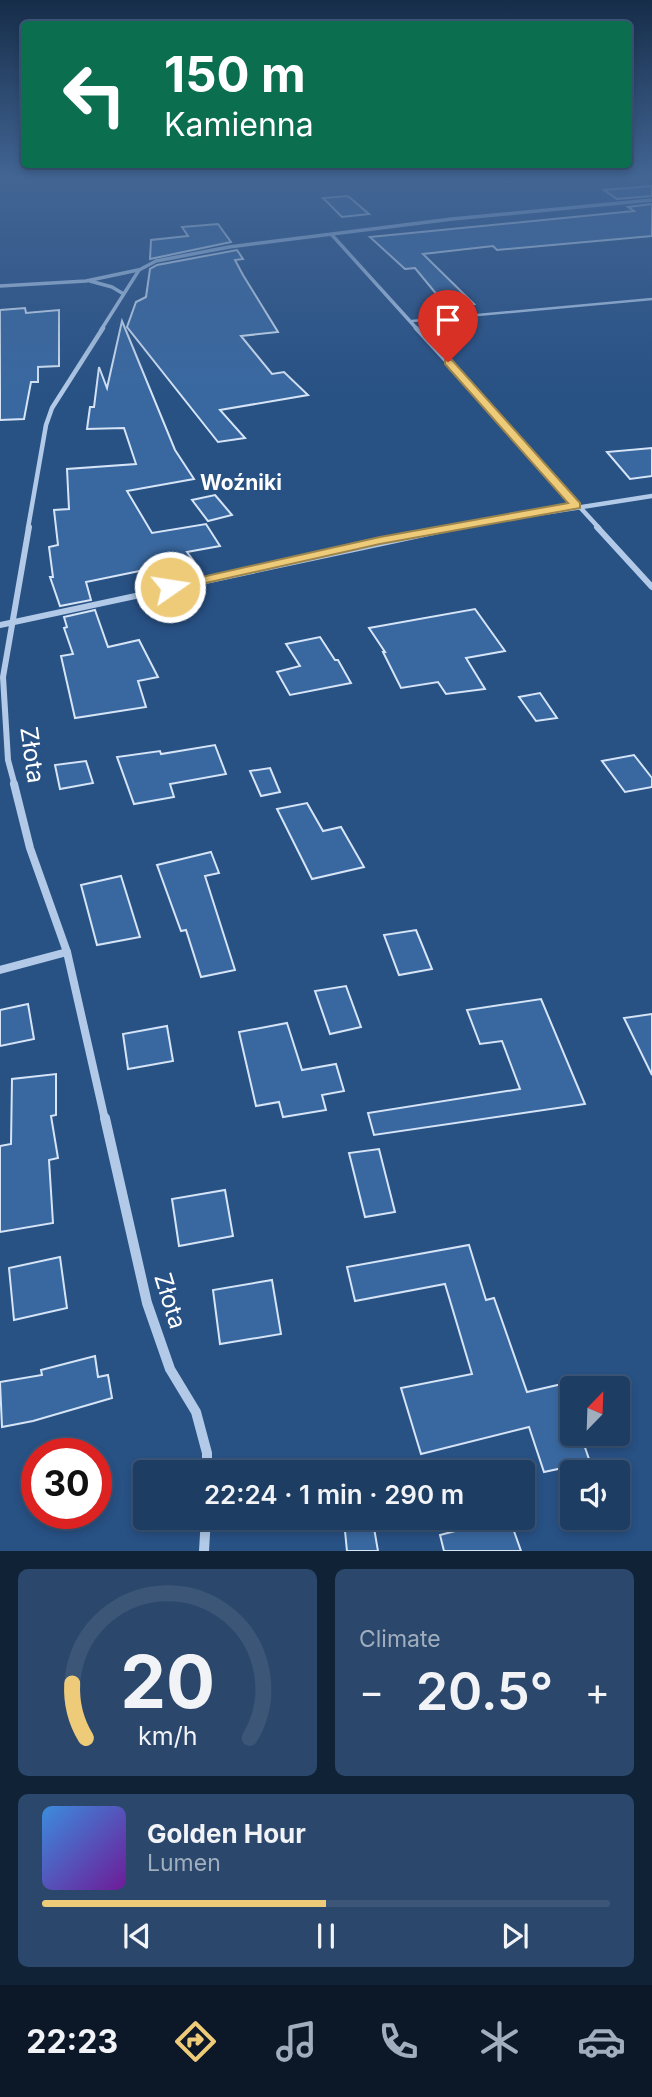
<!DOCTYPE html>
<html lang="en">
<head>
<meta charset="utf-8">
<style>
  :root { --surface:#1e3d63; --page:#2b486c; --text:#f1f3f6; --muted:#a1aebe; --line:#3c5678; --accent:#eecb78 }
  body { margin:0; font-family:Inter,sans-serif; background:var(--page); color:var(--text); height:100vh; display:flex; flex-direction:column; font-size:26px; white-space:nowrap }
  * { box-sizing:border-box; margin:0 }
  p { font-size:23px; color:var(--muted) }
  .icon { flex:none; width:38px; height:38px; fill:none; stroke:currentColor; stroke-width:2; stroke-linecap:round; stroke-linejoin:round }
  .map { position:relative; height:1551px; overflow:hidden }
  .sheet { display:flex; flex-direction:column; gap:18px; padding:18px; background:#102236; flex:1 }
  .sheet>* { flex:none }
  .hud { position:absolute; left:21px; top:21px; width:611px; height:147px; border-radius:7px; box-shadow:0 4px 10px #0003,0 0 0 2px var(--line); background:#0b6e4f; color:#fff; overflow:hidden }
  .needle { width:46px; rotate:23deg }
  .controls { position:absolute; left:560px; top:1376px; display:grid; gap:14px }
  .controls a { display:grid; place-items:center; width:70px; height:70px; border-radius:7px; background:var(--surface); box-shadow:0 4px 10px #0003,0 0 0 2px var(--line); font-size:35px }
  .speed { position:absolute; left:21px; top:1438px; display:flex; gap:14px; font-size:35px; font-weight:700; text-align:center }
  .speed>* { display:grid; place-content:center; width:91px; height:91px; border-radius:50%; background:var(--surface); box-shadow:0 4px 10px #0003,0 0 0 2px var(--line); line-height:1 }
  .speed .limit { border:10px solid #d22; background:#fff; color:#111 }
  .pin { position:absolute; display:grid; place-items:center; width:60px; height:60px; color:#fff; margin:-72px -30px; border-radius:50% 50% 50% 0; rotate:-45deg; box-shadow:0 0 7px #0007 }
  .pin .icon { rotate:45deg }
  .me { position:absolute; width:77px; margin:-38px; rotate:77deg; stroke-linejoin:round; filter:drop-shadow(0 0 5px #0008) }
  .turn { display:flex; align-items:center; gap:24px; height:147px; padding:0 28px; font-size:32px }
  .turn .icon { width:91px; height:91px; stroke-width:2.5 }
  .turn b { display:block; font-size:49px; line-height:60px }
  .big { font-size:52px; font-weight:600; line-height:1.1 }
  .sheet .card { flex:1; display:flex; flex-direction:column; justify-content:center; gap:10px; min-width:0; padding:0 24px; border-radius:10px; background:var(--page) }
  .sheet .dial { align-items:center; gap:0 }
  .dial svg { height:182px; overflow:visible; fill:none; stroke:var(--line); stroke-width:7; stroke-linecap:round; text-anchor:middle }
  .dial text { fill:var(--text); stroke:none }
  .song { display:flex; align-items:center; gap:21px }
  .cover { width:84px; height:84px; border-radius:10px; background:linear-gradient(135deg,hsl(210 70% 55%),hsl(280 70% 35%)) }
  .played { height:7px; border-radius:4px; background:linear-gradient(90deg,var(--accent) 50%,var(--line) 50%) }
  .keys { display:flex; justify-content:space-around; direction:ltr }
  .heat { display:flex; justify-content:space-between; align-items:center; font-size:38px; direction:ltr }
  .sheet .tiles { flex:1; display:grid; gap:18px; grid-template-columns:1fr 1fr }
  .card:last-child { grid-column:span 2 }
  .trip { position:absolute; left:133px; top:1460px; width:402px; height:70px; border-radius:7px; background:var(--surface); box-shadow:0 4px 10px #0003,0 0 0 2px var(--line); font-weight:600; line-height:70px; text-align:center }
  .dock { display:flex; height:112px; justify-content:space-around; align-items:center; background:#0c1828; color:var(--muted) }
  .dock .icon { width:49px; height:49px }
  .dock .selected { color:var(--accent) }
  .dock b { font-size:32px; color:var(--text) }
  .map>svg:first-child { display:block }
  .building { fill:#3968a0; stroke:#d5e4f6; stroke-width:2 }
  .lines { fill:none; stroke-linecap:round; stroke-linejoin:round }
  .lane { stroke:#b2cae7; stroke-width:2.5 }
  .street-far4 { stroke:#b2cae7; stroke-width:3.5 }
  .street-far3 { stroke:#b2cae7; stroke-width:4.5 }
  .street-far2 { stroke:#b2cae7; stroke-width:6 }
  .street-far1 { stroke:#b2cae7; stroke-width:8 }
  .street { stroke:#b2cae7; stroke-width:10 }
  .route { fill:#eecb78; stroke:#9b844e; stroke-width:2 }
  .labels { text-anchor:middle; stroke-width:7; stroke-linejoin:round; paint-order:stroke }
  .far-neighbourhood-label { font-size:21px; font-weight:bold; fill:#fff; stroke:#285184 }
  .street-label { font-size:24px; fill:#fff; stroke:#285184 }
</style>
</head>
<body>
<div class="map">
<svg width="652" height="1551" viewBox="0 0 652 1551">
  <rect width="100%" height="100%" fill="#285184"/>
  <g class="building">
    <polygon points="652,186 652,196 617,199 604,190"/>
    <polygon points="348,196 369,214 342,217 323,198"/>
    <polygon points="652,204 652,236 497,250 493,246 423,254 474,304 447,307 415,268 405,269 370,237 634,211 628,207"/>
    <polygon points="218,224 231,242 150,259 151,240 188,236 182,227"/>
    <polygon points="237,250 243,259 235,260 243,275 278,332 241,336 272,374 284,372 308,395 220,410 245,438 218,442 127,327 136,302 146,297 150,269 157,265"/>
    <polygon points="25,308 26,313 59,310 59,366 38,367 38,382 31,382 24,419 0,420 0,310"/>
    <polygon points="122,321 175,450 194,479 127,491 152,533 206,524 220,546 187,552 193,560 86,582 91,600 60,606 50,577 53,577 49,547 58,545 54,510 69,509 67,469 136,464 124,428 87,429 90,407 94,407 99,367 107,388"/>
    <polygon points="652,448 652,476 630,479 607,452"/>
    <polygon points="215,495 232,515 208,521 192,500"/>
    <polygon points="475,609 505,651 466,658 485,689 446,694 438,682 401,688 383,652 385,652 369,628"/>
    <polygon points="95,610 108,647 139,640 158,677 138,681 146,707 75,718 61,656 73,654 64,628 67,627 64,617"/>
    <polygon points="320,637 335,660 338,660 351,683 290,695 277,672 300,666 286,644"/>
    <polygon points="540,693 557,718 536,721 519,697"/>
    <polygon points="215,745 226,774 170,784 174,797 134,804 117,757 160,751 161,754"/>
    <polygon points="634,755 652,778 652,787 625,792 602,761"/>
    <polygon points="86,761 93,783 60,789 55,765"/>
    <polygon points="270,768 280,792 261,796 250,771"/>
    <polygon points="307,803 323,831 341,827 364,867 312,879 277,809"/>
    <polygon points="211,852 219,873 205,876 235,970 201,977 186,930 181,931 157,865"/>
    <polygon points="121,876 140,937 97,945 81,885"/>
    <polygon points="416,930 432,969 399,975 384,935"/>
    <polygon points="346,986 361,1027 330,1034 315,991"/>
    <polygon points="541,999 585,1104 374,1135 368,1113 520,1089 502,1041 480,1044 467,1010"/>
    <polygon points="28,1004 34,1039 0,1046 0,1010"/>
    <polygon points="652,1014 652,1075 624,1018"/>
    <polygon points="287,1023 302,1070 336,1064 344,1091 322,1095 326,1110 283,1117 279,1102 256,1106 239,1032"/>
    <polygon points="167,1026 173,1061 128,1069 123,1034"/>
    <polygon points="56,1074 56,1115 51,1116 58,1158 49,1160 53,1223 0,1232 0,1146 11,1144 12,1079"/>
    <polygon points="379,1149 395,1212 365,1217 349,1153"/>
    <polygon points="225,1190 233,1236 179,1246 172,1199"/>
    <polygon points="469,1245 486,1300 494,1298 527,1392 562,1384 572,1412 572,1433 580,1433 590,1462 544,1472 529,1427 421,1454 401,1388 472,1374 445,1284 355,1301 347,1267"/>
    <polygon points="60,1257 67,1308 14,1320 9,1268"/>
    <polygon points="272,1280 281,1334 220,1344 213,1290"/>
    <polygon points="95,1356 98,1377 108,1375 112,1398 33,1421 2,1427 0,1382 42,1375 41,1370"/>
    <polygon points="509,1517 521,1551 444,1551 440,1535"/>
    <polygon points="374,1528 378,1551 347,1551 345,1531"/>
  </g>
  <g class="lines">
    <polyline class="lane" points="412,321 652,299"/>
    <g class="street-far4">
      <polyline points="332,235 418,330"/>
      <polyline points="90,281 112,287 122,293"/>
      <polyline points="0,286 86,281 138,270"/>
      <polyline points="101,330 139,270 156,261 229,247 452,219 652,200"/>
    </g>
    <g class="street-far3">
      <polyline points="416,328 599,528"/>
      <polyline points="28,528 46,425 52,408 103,328"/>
      <polyline points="448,528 652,496"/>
    </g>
    <g class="street-far2">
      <polyline points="597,527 652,587"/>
      <polyline points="0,625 457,527"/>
      <polyline points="15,786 8,760 3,677 29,527"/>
    </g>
    <g class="street-far1">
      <polyline points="14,784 30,848 67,952 105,1120"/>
      <polyline points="0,970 67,952"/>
    </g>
    <g class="street">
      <polyline points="105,1118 147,1303 170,1369 196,1412 207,1453 207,1472"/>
      <polyline points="204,1551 206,1517"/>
    </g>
  </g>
  <linearGradient id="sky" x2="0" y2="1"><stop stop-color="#162d49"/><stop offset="0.45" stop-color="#426594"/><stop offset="1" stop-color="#426594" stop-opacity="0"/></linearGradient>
  <rect width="652" height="392" fill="url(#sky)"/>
  <polygon class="route" points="445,360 452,360 580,503 580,508 380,544 170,591 166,590 166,585 380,537 568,503 445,364"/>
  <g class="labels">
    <g class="far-neighbourhood-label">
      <text x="241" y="490">Woźniki</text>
    </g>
    <g class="street-label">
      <text transform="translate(32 755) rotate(82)" y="8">Złota</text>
      <text transform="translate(170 1301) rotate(73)" y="8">Złota</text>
    </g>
  </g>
</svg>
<div class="controls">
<a><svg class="needle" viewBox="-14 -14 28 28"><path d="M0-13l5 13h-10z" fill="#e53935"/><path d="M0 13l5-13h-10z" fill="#a1aebe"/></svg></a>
<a><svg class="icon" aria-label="sound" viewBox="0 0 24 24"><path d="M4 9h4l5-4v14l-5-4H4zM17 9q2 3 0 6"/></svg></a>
</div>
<div class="speed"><div class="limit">30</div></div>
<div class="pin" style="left:448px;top:362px;background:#d93025"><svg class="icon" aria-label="arrive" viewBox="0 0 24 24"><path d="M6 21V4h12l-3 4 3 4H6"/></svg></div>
<svg class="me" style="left:170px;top:587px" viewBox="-20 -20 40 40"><circle r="17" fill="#eecb78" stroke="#fff" stroke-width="3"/><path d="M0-11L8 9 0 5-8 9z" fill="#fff"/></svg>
<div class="trip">22:24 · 1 min · 290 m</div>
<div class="hud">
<div class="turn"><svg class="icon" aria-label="left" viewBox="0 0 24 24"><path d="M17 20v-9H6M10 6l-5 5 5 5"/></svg><div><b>150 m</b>Kamienna</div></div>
</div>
</div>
<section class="sheet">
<div class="tiles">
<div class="card dial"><svg viewBox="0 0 100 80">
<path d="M14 69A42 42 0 1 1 86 69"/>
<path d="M14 69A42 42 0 0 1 8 45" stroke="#eecb78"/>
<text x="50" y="56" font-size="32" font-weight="700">20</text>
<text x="50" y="72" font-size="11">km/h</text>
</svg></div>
<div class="card"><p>Climate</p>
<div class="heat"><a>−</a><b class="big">20.5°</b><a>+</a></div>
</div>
<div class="card">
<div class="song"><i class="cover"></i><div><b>Golden Hour</b><p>Lumen</p></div></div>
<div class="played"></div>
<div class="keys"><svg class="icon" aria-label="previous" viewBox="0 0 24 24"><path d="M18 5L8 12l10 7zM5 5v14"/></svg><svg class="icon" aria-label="pause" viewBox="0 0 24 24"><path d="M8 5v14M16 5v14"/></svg><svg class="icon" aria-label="next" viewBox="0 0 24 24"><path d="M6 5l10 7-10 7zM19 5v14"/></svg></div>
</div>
</div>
</section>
<nav class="dock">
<b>22:23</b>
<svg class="icon selected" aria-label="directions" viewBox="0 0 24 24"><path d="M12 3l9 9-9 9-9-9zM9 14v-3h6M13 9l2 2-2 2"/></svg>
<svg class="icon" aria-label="music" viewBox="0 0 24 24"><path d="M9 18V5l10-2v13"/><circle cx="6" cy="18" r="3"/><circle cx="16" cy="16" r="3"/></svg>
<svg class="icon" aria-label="phone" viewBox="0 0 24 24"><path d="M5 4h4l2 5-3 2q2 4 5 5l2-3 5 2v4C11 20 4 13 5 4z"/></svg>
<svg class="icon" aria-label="climate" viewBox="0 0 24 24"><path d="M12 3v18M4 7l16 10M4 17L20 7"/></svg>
<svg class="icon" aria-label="car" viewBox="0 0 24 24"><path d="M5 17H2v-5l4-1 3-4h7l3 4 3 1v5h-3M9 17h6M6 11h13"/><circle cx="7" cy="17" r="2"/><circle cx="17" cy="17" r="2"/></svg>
</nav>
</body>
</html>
